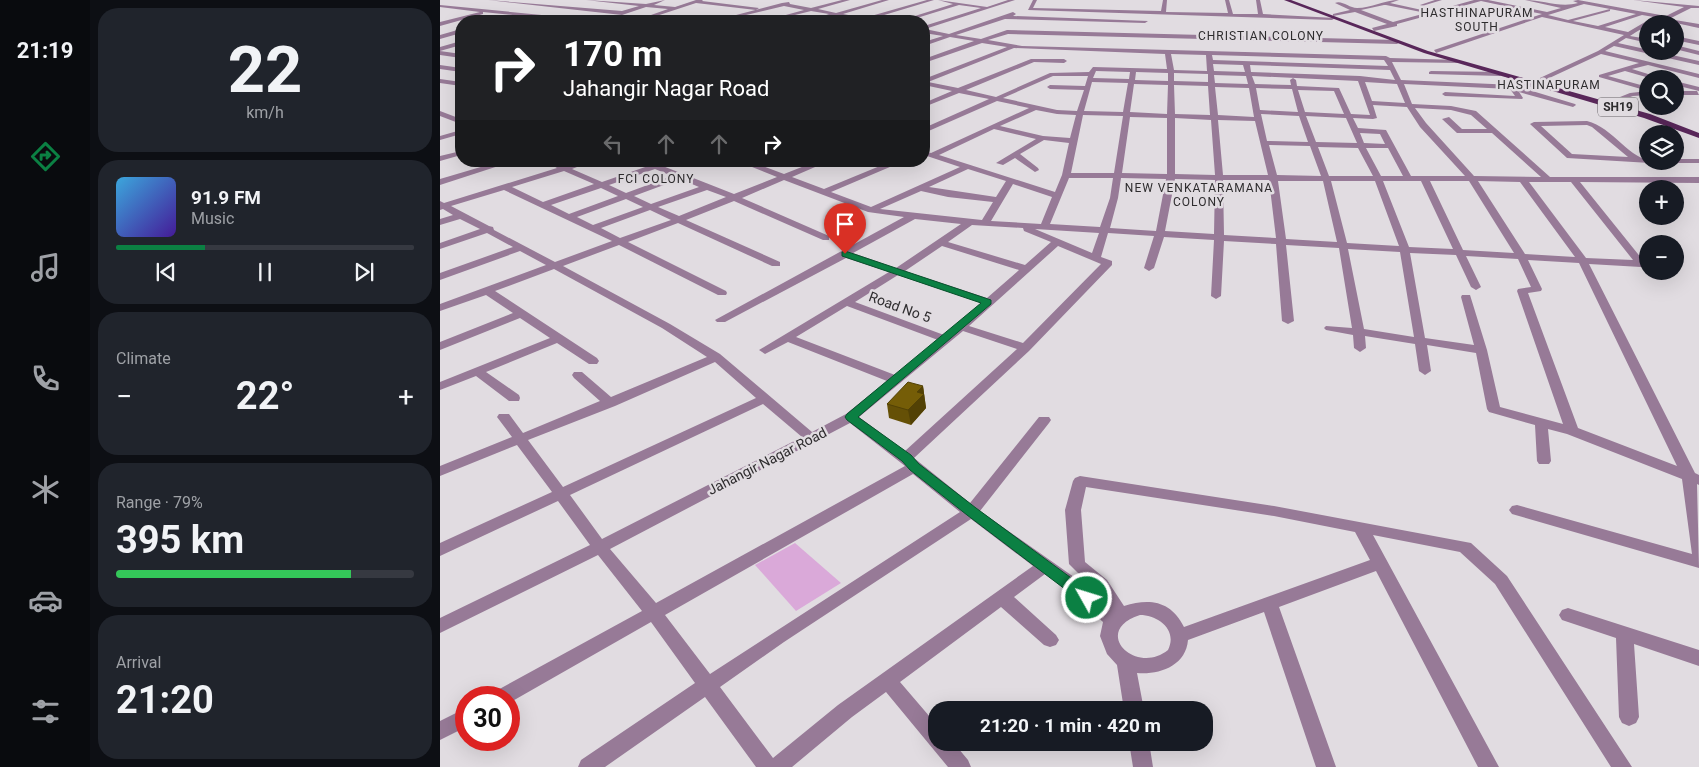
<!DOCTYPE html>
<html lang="en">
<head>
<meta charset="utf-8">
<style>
  :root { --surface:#171b24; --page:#20242c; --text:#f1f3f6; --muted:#9ea1a6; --line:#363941; --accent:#0b8043 }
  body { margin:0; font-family:Roboto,sans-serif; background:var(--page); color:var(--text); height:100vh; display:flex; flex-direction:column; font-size:19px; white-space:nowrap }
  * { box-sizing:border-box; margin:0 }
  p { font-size:16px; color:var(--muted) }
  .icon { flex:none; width:28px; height:28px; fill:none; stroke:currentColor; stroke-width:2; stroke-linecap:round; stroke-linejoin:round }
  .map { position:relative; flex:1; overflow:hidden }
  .drawer { display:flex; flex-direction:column; gap:8px; padding:8px; background:#0d0f14; width:350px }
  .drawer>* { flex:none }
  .hud { position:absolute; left:15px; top:15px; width:475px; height:152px; border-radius:20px; box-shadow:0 5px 20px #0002; background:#202124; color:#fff; overflow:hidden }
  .fabs { position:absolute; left:1199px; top:15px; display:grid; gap:10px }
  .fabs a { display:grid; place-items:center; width:45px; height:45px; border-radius:50%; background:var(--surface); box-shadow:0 5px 20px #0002; font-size:25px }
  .speed { position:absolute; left:15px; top:686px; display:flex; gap:10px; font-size:25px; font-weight:700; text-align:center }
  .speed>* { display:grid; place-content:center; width:65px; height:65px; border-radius:50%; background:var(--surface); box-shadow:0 5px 20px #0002; line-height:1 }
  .speed .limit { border:8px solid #d22; background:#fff; color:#111 }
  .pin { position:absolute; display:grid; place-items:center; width:42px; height:42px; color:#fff; margin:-51px -21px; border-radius:50% 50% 50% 0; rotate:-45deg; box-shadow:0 0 5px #0007 }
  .pin .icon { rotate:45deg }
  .me { position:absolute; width:55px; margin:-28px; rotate:309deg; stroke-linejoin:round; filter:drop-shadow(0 0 4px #0008) }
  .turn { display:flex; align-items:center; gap:18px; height:105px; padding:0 25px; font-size:22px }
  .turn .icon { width:65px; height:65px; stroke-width:2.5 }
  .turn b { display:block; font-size:35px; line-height:42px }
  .lanes { display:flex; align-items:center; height:48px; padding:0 25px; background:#0003; justify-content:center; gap:25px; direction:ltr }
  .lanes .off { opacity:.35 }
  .big { font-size:38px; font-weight:700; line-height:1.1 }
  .drawer .card { flex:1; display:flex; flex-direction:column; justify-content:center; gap:8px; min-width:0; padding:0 18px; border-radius:20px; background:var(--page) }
  .drawer .dial { align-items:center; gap:0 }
  .dial b { font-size:65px; line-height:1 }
  .song { display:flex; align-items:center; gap:15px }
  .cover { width:60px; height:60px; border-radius:8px; background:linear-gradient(135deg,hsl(200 70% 55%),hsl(260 70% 35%)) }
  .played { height:5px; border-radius:2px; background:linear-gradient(90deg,var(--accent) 30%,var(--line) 30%) }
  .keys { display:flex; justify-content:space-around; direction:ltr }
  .heat { display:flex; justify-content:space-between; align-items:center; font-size:28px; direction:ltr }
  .charge { height:8px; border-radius:4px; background:linear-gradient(90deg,#34c759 79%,var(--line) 0) }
  .trip { position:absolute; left:488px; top:701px; width:285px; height:50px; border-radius:20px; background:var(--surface); box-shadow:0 5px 20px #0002; font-weight:700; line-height:50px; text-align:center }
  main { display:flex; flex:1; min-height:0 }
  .dock { display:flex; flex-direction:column; width:90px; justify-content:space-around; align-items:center; background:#090b0e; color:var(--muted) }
  .dock .icon { width:35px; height:35px }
  .dock .selected { color:var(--accent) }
  .dock b { font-size:22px; color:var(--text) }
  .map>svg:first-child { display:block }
  .green { fill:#daa9d9 }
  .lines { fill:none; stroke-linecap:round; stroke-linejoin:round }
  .minor { fill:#977a97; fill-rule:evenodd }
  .major { fill:#59275a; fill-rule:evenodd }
  .wall { fill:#655006 }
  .shaded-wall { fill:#524105 }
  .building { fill:#755d07; stroke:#524105 }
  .route { fill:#0b8043; stroke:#07532c }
  .labels { text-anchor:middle; stroke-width:5; stroke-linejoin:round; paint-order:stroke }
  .far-neighbourhood-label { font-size:12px; letter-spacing:1px; fill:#2e2c2e; stroke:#e1dce1 }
  .shield { fill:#e1dce1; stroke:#646164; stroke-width:1 }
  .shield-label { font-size:12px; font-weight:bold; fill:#2e2c2e }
  .street-label { font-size:14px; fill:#2e2c2e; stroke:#e1dce1 }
</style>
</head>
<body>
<main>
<nav class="dock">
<b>21:19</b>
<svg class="icon selected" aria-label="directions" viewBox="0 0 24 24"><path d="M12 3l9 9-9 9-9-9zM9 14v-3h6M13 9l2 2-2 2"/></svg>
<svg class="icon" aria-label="music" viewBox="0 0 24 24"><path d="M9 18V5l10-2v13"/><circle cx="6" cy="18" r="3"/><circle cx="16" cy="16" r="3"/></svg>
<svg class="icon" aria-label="phone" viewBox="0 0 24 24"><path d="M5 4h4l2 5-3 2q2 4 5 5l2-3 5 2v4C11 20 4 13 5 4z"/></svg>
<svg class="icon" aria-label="climate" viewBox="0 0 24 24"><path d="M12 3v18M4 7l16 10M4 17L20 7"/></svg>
<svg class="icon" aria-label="car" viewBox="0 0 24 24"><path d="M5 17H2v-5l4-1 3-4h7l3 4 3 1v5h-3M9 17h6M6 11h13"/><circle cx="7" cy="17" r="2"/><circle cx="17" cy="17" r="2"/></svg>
<svg class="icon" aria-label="filters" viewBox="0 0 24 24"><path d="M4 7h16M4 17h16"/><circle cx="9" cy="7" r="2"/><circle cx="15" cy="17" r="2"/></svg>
</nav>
<section class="drawer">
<div class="card dial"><b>22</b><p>km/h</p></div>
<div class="card">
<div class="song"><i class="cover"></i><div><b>91.9 FM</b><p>Music</p></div></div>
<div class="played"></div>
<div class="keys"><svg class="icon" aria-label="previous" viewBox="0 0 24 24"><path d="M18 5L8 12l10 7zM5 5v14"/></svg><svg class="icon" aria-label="pause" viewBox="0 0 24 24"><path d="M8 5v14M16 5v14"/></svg><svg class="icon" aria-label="next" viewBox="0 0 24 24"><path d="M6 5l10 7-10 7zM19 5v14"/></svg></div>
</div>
<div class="card"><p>Climate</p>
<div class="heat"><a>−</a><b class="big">22°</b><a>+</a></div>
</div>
<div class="card"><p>Range · 79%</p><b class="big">395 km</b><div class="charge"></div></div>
<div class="card"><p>Arrival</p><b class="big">21:20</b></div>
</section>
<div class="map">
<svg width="1259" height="767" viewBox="0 0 1259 767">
  <rect width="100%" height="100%" fill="#e1dce1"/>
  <polygon class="green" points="355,543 401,583 356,611 315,565"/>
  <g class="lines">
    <g class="minor">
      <polygon points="48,0 182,11 199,6 146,0 206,4 225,0 214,5 235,7 256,0 263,0 262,1 319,8 316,10 256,3 201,21 194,21 228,9 206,7 182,15"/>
      <polygon points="402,0 410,0 378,9 396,13 442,0 449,0 403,14 424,18 487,0 494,0 431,19 434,21 421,21 396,16 369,21 389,14 371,11 331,21 324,21 364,10 344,6 281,21 273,21 342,3 349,2 350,4 371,8"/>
      <path d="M 498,0 L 547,7 L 568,0 L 575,0 L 485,29 L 509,34 L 573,12 L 576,14 L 573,16 L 708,21 L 705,23 L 565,19 L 516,35 L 541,39 L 567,30 L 957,40 L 960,42 L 957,44 L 568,34 L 548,40 L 582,46 L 946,56 L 950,58 L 1019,60 L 1021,63 L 952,62 L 961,80 L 1075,85 L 1087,84 L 1158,51 L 1184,35 L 1102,17 L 996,53 L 994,50 L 1102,14 L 1041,1 L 957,24 L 957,26 L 934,31 L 932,28 L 947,24 L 915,12 L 893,16 L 893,14 L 910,10 L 895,3 C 902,0 909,8 917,8 C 931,8 945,0 959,0 L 950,3 L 991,12 L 1034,0 L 1048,0 L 1107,12 L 1121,8 L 1085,0 C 1103,0 1120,8 1138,3 L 1133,1 L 1138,0 L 1226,16 L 1244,7 L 1193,0 L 1259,6 L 1259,8 L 1251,8 L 1229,19 L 1259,24 L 1259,28 C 1223,21 1221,16 1190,36 L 1208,39 L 1208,43 L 1186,38 L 1178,43 L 1259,61 L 1259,65 L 1174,46 L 1165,51 L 1259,74 L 1259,78 L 1208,65 L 1192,69 L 1224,79 L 1213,79 L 1185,71 L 1168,76 L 1208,87 L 1208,91 L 1159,77 L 1159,75 L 1199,63 L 1161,54 L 1090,87 L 1082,88 L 1135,104 L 1136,105 L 1133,107 L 1079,92 L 1083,98 L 1082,99 L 1005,96 L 1002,94 L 1005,92 L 1075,96 L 1070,89 L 964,84 L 972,104 L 1011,106 L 1036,111 L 1110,177 L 1259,177 L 1259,183 L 1140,182 L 1206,264 L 1201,267 L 1149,264 L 1255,473 L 1259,475 L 1259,485 L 1257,484 L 1259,568 L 1072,514 L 1069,510 L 1072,506 L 1077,505 L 1252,554 L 1242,479 L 1127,434 L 1108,429 L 1111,461 L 1109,464 L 1099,464 L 1097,461 L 1095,425 L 1049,412 L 1047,409 L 1036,353 L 987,345 L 991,371 L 985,375 L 979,371 L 975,344 L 925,336 L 926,348 L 920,352 L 914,348 L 913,335 L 886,330 L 884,328 L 886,326 L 912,328 L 899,248 L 846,245 L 854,321 L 848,324 L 842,321 L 836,244 L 784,241 L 781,296 L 776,299 L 771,296 L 774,240 L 724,237 L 714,268 L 709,271 L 704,268 L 714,236 L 668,233 L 661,257 L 672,261 L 672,265 L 589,351 L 474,458 L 530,503 L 599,417 L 609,417 L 611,420 L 609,423 L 540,511 L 641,582 L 662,601 L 655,590 L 629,564 L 625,510 L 633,481 L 635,478 L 640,476 L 834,506 L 1031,543 L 1067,576 L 1192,767 L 1171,767 L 1055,584 L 1020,552 L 933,535 L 1059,767 L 1038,767 L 936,571 L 839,607 L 896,767 L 876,767 L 824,612 L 748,640 C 746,666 719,675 697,673 L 704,710 L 684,710 L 677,665 L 667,654 L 660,636 L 663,622 L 629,592 L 605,574 L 574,597 L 616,635 L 619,640 L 616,645 L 610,647 L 604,645 L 561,607 L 460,682 L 496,724 L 496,742 L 513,742 L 528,760 L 531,767 L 508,767 L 446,692 L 412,717 L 352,767 L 316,767 L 265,697 L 165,767 L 138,767 L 141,760 L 255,683 L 211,622 L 69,703 L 69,698 L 52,698 L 54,692 L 202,611 L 158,555 L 0,633 L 0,618 L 150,545 L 118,501 L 0,556 L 0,543 L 112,492 L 77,445 L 0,476 L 0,466 L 72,437 L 57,417 L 59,414 L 69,414 L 83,433 L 160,401 L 134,378 L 132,375 L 134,372 L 142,372 L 171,397 L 267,357 L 222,328 L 114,269 L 55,291 L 157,358 L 159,361 L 157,364 L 149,364 L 117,343 L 46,372 L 79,395 L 80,398 L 79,401 L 69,401 L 36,376 L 0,390 L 0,382 L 110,338 L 80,318 L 0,350 L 0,342 L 73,313 L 46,295 L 0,311 L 0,304 L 106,265 L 80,251 L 0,280 L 0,273 L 73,247 L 47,233 L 0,249 L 0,243 L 40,229 L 20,219 L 0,225 L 0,219 L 13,215 L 3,209 L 0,210 L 0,201 L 4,203 L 117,168 L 105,161 L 116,161 L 125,165 L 139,161 L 152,161 L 132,169 L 162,182 L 208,166 L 198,161 L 210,161 L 294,194 L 337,177 L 297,161 L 309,161 L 344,174 L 377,161 L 389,161 L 352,177 L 384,189 L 452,161 L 464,161 L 391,192 L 431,207 L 520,167 L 484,155 L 484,151 L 491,153 L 589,108 L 557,101 L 484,133 L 484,128 L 549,99 L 519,93 L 484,107 L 484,103 L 512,91 L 484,85 L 484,79 L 567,47 L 542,43 L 484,63 L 484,59 L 534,41 L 510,37 L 484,46 L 484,42 L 503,36 L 484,33 L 484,26 L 541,8 L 519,5 L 467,21 L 459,21 L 513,4 ZM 1144,4 L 1196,14 L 1158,26 L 1133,21 L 1170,11 L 1170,9 L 1128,20 L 1108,15 ZM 944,5 L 946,5 L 986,13 L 953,22 L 921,10 ZM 1202,15 L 1220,18 L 1205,22 L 1188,32 L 1165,27 ZM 574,48 L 725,54 L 727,69 L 653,67 L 649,72 L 610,73 L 556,97 L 526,90 L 594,62 L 624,63 L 627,61 L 624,59 L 591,59 L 518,88 L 488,82 ZM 731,54 L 766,55 L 767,71 L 734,70 ZM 772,55 L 944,60 L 948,66 L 773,60 ZM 773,64 L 803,65 L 805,72 L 774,71 ZM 810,65 L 950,70 L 955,80 L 920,76 L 811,72 ZM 656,71 L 690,72 L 689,79 L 653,78 ZM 696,72 L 728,73 L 728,81 L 695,80 ZM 734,73 L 768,74 L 768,82 L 734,81 ZM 774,75 L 806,76 L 808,84 L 775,83 ZM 613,76 L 648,76 L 645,86 L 610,85 L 607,87 L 610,89 L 644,90 L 637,111 L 617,110 L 563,98 ZM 812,76 L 918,81 L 930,115 L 911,114 L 899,88 L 857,86 L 856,80 L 853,78 L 850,80 L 851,85 L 815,84 ZM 652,82 L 688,83 L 683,112 L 644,111 ZM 925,82 L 957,84 L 965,103 L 932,101 ZM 694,84 L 728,85 L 727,114 L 690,112 ZM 734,85 L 768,86 L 770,115 L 735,114 ZM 775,87 L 809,88 L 814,117 L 778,115 ZM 816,88 L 852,89 L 858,112 L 820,110 ZM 858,90 L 894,91 L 904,114 L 865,112 ZM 933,105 L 967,107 L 980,127 L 1025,176 L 971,176 L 946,130 L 918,128 L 913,118 L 933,119 L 937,118 ZM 975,108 L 1011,110 L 1031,115 L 1047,129 L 1022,129 L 1009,117 L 1002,119 L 1017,133 L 1052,133 L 1101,177 L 1034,176 L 986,123 ZM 596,110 L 617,114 L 636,115 L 630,138 L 603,136 L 560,126 ZM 821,114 L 859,116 L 868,142 L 827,141 ZM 643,115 L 683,116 L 674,173 L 631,173 ZM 866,116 L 906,118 L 917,143 L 876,142 ZM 690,117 L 727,118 L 727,174 L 682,173 ZM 735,118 L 771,120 L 775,175 L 735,174 ZM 778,120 L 815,121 L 828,175 L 783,175 ZM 554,129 L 596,139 L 556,163 L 563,165 L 575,158 L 595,172 L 599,170 L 598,168 L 580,154 L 604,140 L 629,143 L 622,175 L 615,192 L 499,155 ZM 920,133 L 940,134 L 945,144 L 924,143 ZM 829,145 L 870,146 L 881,176 L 837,175 ZM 878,147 L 918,148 L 933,176 L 889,176 ZM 926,148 L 948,148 L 963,176 L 941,176 ZM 215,169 L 232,176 L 186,193 L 169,185 ZM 528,169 L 566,181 L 556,197 L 489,187 ZM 124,171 L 154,184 L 103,202 L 72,187 ZM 629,178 L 673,178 L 670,198 L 660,227 L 610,224 ZM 681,178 L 726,179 L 716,231 L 670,228 L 678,198 ZM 240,179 L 259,187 L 211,204 L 194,196 ZM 735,179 L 775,180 L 774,234 L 725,231 ZM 344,180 L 428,212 L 464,217 L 275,320 L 277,322 L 285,322 L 406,258 L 449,272 L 319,350 L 325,354 L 348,342 L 447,381 L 406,414 L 372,432 L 280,354 L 230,324 L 123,266 L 179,245 L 278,295 L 286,295 L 287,293 L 286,291 L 188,242 L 238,223 L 332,266 L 340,266 L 340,262 L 246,220 L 294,201 L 383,240 L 389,240 L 389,236 L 302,198 ZM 783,180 L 829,180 L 836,238 L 784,235 ZM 838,181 L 883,181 L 897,242 L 846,239 ZM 891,181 L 935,181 L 959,246 L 907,243 ZM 943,181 L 981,181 L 1013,249 L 969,247 ZM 990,181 L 1029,181 L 1074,253 L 1023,250 ZM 1038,181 L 1080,182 L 1135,257 L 1085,254 ZM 1089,182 L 1131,182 L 1193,260 L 1146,258 ZM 573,184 L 612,197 L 601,224 L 551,221 ZM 161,188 L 178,196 L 129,214 L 111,205 ZM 64,190 L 172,241 L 115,262 L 54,230 L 53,227 L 49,226 L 11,206 ZM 267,190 L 286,197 L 239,216 L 218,207 ZM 481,191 L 508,197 L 553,202 L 542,220 L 440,209 ZM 186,199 L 203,207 L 153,225 L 137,217 ZM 210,210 L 231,220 L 180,238 L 161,228 ZM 475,219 L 521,224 L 456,268 L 413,253 ZM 532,225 L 583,228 L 584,231 L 611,242 L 585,265 L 508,242 ZM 595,229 L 659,233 L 652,253 ZM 502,246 L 579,270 L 547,298 L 465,271 ZM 618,246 L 661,264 L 583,343 L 529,326 ZM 908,249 L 960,252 L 974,337 L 924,329 ZM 970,253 L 1016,255 L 1031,287 L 1036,290 L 1041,287 L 1026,256 L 1078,259 L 1091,287 L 1078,289 L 1077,291 L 1123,424 L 1060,407 L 1047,350 L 1030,295 L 1022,295 L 1021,297 L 1034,345 L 985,338 ZM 1088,260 L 1139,263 L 1237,466 L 1138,428 L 1088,293 L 1101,291 L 1102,289 ZM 458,275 L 541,303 L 504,335 L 415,302 ZM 407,306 L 498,340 L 455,375 L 356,337 ZM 523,331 L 577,349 L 465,451 L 419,417 ZM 275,362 L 316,398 L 123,487 L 88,440 L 175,406 ZM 323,404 L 362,437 L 162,539 L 130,495 ZM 410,423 L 465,466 L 216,603 L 170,549 ZM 473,474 L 520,512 L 270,674 L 225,615 ZM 646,487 L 834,516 L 915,532 L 930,560 L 744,627 C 731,601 710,598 684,606 L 667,580 L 645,562 L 641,510 ZM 531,519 L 593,566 L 398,705 L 333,758 L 280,687 L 344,642 ZM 700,615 C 718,615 738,630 728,650 C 696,676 650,631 700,615 Z"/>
      <polygon points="593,0 597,0 593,8 721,11 723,0 727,0 726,12 788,13 785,0 789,0 793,14 818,14 816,0 820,0 823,14 895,18 892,20 588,10"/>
      <polygon points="995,0 1002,0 982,6 980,5"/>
      <polygon points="0,5 143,19 146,21 130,21 43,12 43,14 0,26 0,22 40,12 0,7"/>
      <polygon points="21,29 21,33 0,39 0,35"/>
      <polygon points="1235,36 1259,41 1259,45 1235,40"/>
      <polygon points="21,41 21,45 0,51 0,47"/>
      <polygon points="1235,45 1259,51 1259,55 1235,49"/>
      <polygon points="0,51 21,54 21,58 0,55"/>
      <polygon points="0,65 21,68 21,72 0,69"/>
      <polygon points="991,71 1060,72 1063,74 1060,76 989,74 989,72"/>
      <polygon points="0,79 21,82 21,86 0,83"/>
      <polygon points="1235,81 1259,87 1259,91 1235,85"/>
      <polygon points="1208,91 1208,95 1193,96 1173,103 1170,101 1190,93"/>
      <polygon points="1235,91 1257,91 1259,95 1235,95"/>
      <polygon points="0,111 21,119 21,124 0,116"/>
      <path d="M 1147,121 C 1173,127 1190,161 1214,161 L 1210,163 L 1127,158 L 1090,124 L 1094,122 ZM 1147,125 L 1152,127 L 1188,157 L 1132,154 L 1101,126 Z"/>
      <polygon points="21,130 21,134 0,140 0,136"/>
      <polygon points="21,151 21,155 0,161 0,156"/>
      <polygon points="1235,159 1259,159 1259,163 1232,163 1231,161 1235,161"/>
      <polygon points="61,161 74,161 0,185 0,179"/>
      <polygon points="1128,608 1259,650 1259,666 1194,644 1199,717 1196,723 1189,726 1182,723 1179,717 1176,638 1122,620 1119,615 1122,610"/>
      <polygon points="26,708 26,727 0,740 0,721"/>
      <polygon points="689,742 709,742 713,767 693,767"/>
    </g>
    <polygon class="major" points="844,0 851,0 988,51 1210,114 1259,133 1259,138 1204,118 984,53"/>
  </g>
  <polygon class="wall" points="483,386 486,408 471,425 449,418 447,404"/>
  <polygon class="shaded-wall" points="483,386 486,408 471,425 468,410 477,392"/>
  <polygon class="building" points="468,382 483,386 477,392 484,394 468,410 447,404"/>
  <polygon class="route" points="405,251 551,300 551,304 418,417 471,455 479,464 536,508 653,594 655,598 653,602 647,604 642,602 527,515 470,470 462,461 407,420 405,417 407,414 541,303 402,256 402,252"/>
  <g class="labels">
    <g class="far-neighbourhood-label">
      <text x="1037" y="17">HASTHINAPURAM<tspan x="1037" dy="14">SOUTH</tspan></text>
      <text x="821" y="40">CHRISTIAN COLONY</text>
      <text x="1109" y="89">HASTINAPURAM</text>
      <text x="216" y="183">FCI COLONY</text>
      <text x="759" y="192">NEW VENKATARAMANA<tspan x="759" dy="14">COLONY</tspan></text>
    </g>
    <rect class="shield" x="1158" y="97.5" width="40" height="19" rx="4"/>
    <g class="shield-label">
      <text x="1178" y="111">SH19</text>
    </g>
    <g class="street-label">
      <text transform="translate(460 307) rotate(20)" y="5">Road No 5</text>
      <text transform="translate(327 461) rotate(-27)" y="5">Jahangir Nagar Road</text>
    </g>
  </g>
</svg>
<div class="fabs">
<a><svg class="icon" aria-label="sound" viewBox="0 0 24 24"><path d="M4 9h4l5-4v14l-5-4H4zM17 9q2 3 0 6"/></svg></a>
<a><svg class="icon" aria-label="search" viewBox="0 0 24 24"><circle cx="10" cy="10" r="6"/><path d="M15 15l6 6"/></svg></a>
<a><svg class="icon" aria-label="layers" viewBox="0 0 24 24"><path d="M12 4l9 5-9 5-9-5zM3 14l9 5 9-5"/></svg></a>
<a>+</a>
<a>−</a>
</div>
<div class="speed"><div class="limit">30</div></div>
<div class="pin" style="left:405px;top:254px;background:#d93025"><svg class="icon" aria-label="arrive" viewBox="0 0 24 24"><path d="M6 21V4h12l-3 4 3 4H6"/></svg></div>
<svg class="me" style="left:647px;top:598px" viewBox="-20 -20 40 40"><circle r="17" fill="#0b8043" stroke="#fff" stroke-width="3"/><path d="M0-11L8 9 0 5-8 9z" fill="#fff"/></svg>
<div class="trip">21:20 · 1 min · 420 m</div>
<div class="hud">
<div class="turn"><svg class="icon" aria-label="right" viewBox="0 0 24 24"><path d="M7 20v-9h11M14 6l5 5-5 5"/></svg><div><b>170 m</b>Jahangir Nagar Road</div></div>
<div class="lanes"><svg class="icon off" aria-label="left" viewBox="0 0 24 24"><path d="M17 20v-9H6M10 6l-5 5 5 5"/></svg><svg class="icon off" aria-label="ahead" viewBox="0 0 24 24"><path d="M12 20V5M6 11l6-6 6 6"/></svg><svg class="icon off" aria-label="ahead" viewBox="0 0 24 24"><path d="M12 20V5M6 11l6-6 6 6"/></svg><svg class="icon" aria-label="right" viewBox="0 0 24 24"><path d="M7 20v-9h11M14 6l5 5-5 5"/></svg></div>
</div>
</div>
</main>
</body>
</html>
